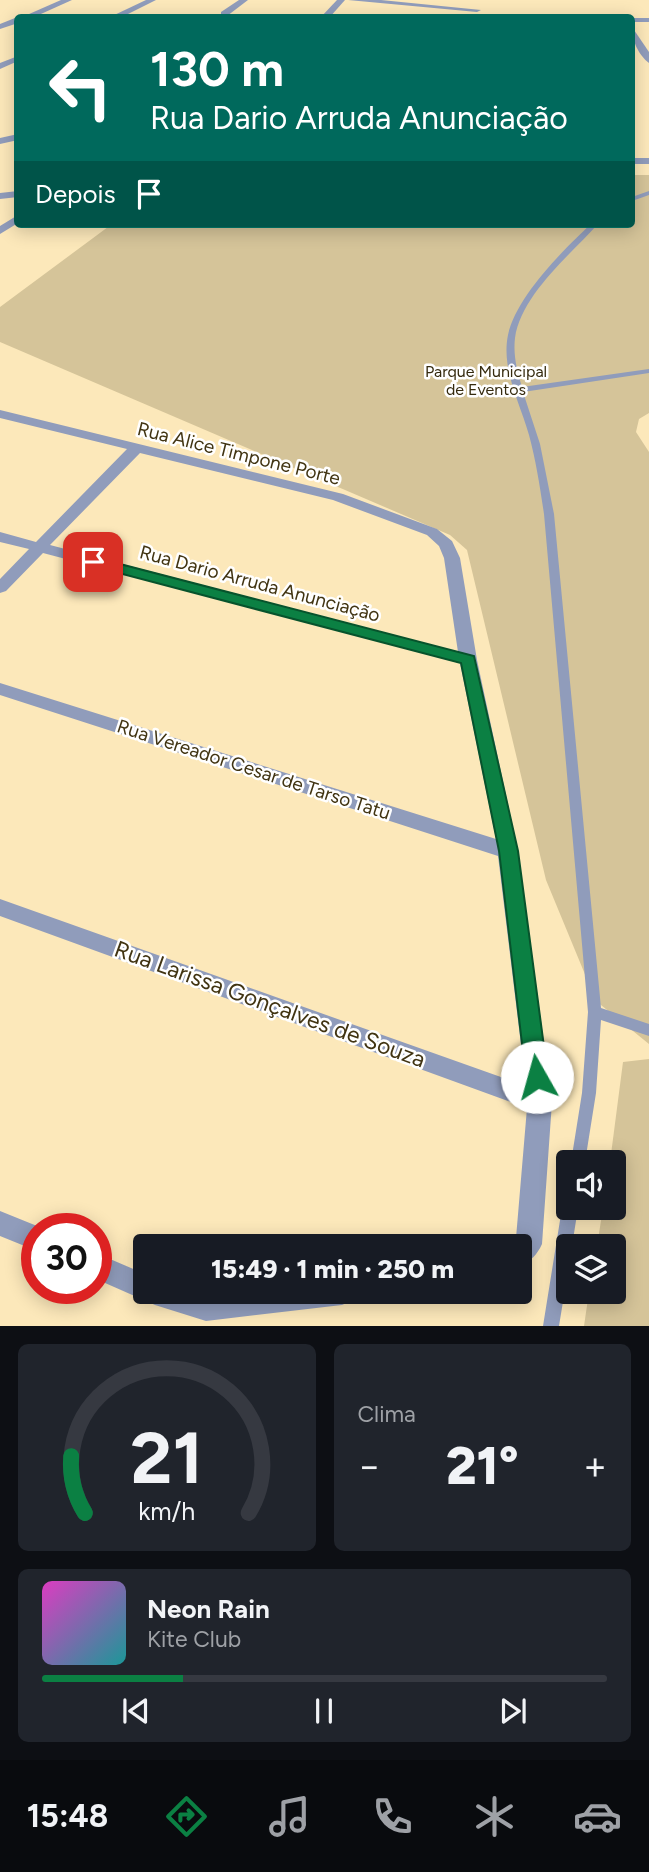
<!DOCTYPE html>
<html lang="pt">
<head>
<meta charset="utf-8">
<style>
  :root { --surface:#171b24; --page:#20242c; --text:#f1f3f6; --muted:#9ea1a6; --line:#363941; --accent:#0b8043 }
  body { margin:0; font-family:Figtree,sans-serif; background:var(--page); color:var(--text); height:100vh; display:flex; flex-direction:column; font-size:26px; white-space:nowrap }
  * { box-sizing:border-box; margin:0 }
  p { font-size:23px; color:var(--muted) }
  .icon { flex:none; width:38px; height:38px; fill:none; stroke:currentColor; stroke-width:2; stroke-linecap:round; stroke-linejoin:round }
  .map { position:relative; height:1326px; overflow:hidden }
  .panel { display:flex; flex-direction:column; gap:18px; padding:18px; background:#0d0f14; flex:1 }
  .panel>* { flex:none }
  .hud { position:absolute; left:14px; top:14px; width:621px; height:214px; border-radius:7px; box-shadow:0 4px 18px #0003; background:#00695c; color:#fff; overflow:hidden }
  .tools { position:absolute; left:556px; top:1150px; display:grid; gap:14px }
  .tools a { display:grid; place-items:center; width:70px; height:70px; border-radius:7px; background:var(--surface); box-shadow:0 4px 18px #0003; font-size:35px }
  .speed { position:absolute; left:21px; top:1213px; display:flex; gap:14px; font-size:35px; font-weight:700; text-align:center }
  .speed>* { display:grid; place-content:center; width:91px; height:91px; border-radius:50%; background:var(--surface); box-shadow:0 4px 18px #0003; line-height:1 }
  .speed .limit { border:10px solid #d22; background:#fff; color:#111 }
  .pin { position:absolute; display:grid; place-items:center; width:60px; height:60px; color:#fff; margin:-30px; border-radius:14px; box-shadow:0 4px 10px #0006 }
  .me { position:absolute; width:77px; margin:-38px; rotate:353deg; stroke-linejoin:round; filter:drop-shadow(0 0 5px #0008) }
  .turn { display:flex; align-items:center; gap:24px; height:147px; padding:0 21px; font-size:32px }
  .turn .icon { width:91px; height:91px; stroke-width:2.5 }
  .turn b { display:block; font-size:49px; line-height:60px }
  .then { display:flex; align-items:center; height:66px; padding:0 21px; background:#0003; gap:14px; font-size:26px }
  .big { font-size:52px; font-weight:800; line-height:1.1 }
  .panel .card { flex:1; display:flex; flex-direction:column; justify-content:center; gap:10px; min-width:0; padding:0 24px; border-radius:10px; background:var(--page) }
  .panel .dial { align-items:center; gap:0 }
  .dial svg { height:182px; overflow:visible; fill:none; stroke:var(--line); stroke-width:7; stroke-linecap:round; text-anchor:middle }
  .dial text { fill:var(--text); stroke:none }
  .song { display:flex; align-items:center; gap:21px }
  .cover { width:84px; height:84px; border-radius:10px; background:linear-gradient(135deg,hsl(310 70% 55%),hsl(180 70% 35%)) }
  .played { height:7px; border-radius:4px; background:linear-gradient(90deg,var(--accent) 25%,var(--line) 25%) }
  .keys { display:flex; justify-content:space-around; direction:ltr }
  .heat { display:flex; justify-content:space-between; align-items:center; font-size:38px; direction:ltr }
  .panel .tiles { flex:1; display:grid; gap:18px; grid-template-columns:1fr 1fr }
  .card:last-child { grid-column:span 2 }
  .trip { position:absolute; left:133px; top:1234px; width:399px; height:70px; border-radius:7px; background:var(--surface); box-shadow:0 4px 18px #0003; font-weight:800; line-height:70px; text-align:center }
  .tabs { display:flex; height:112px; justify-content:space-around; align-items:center; background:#090b0e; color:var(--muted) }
  .tabs .icon { width:49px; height:49px }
  .tabs .active { color:var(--accent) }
  .tabs b { font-size:32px; color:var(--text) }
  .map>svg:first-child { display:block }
  .green { fill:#d5c499 }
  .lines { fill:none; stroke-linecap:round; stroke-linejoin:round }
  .service { fill:#909cbb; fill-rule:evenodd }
  .minor { fill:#909cbb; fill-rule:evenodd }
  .route { fill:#0b8043; stroke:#07532c; stroke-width:2 }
  .labels { text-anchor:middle; stroke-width:5; stroke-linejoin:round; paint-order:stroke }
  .far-park-label { font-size:16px; fill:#362b0f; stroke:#fff }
  .street-label { font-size:19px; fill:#413412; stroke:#fff }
  .near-street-label { font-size:23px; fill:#413412; stroke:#fff }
</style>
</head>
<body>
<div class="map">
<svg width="649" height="1326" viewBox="0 0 649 1326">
  <rect width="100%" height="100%" fill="#fce8ba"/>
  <g class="green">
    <polygon points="632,175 649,175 649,413 639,419 636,432 649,452 649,1044 596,1001 546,880 467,550 450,535 0,342 0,307 112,224 632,224"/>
    <polygon points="649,1059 649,1326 584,1326 589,1292 614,1292 614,1246 597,1246 603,1208 614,1208 614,1162 610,1162 623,1062"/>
  </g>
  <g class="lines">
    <g class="service">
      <polygon points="649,191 649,195 632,201 632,197"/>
      <path d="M 591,224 L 598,224 C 570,255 521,295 515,338 C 513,355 517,371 522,387 L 649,369 L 649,373 L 523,392 L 540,444 L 554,514 L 601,1008 L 649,1024 L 649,1036 L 601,1020 L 596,1093 L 585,1162 L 571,1162 L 582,1093 L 588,1012 L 544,514 C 540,487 536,461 529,435 C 520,403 501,369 508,335 C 516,297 563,250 591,224 Z"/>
      <polygon points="569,1201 569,1208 578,1208 572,1246 569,1246 569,1265 559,1326 543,1326 562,1208 565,1203"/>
    </g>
    <g class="minor">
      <polygon points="61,0 72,0 32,18 20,18"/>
      <polygon points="146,0 156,0 120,18 108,18"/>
      <polygon points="239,0 248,0 227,16 221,16 221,12"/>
      <polygon points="337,0 345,0 329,18 320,18"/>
      <polygon points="348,0 381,0 481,10 477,12"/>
      <polygon points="15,18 18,18 18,23 0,29 0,24"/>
      <rect x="632" y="18" width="17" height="4"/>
      <path d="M 632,27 L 649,52 L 649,63 C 639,56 631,39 632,27 Z"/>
      <polygon points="18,56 18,61 0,69 0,63"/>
      <polygon points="18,134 18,140 0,144 0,138"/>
      <rect x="632" y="158" width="17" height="6"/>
      <polygon points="18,191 18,197 0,199 0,193"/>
      <polygon points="18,215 18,223 0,234 0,226"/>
      <path d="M 0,410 L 343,494 L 437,529 L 452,541 L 460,558 L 477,660 L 518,851 L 552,1102 L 542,1244 C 537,1255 531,1261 520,1265 L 520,1246 L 509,1246 L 516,1238 L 527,1108 L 0,916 L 0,899 L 526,1086 L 498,856 L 0,695 L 0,683 L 496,839 L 460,663 L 43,553 L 6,591 L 0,593 L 0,579 L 29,549 L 0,542 L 0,532 L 36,542 L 127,449 L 0,418 ZM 140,453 L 333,500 L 427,535 L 439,546 L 444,558 L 458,652 L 50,545 Z"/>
      <polygon points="0,1211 42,1228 37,1228 37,1251 0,1236"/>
      <polygon points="96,1253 145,1274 145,1292 196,1292 206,1295 242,1292 355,1292 351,1301 342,1305 206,1321 155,1305 96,1279"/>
    </g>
  </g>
  <polygon class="route" points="93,557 474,656 518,851 548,1077 545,1083 537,1086 529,1083 526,1077 499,851 461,663 88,565 86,562 88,558"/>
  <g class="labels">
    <g class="far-park-label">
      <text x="486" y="377">Parque Municipal<tspan x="486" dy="18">de Eventos</tspan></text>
    </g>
    <g class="street-label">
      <text transform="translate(239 453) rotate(14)" y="7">Rua Alice Timpone Porte</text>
      <text transform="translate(260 583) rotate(15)" y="7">Rua Dario Arruda Anunciação</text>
      <text transform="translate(254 769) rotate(18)" y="7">Rua Vereador Cesar de Tarso Tatu</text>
    </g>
    <g class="near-street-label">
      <text transform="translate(270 1004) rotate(20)" y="8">Rua Larissa Gonçalves de Souza</text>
    </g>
  </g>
</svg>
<div class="tools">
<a><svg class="icon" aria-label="sound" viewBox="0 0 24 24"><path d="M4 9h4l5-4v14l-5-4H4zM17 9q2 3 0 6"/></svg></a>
<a><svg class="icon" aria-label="layers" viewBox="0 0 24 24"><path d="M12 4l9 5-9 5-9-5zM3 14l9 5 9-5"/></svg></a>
</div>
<div class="speed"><div class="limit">30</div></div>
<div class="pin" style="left:93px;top:562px;background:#d93025"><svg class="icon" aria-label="arrive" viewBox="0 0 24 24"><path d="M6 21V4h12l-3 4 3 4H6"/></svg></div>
<svg class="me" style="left:537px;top:1077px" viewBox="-20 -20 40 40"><circle r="19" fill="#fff"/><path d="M0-13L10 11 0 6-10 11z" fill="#0b8043"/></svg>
<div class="trip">15:49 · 1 min · 250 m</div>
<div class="hud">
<div class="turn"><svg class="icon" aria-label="left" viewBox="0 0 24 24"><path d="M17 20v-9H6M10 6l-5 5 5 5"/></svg><div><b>130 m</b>Rua Dario Arruda Anunciação</div></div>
<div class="then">Depois<svg class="icon" aria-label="arrive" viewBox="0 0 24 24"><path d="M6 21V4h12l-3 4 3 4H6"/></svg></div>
</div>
</div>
<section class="panel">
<div class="tiles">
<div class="card dial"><svg viewBox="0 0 100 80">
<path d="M14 69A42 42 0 1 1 86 69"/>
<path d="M14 69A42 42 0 0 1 8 44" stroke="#0b8043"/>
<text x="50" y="56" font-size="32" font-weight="700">21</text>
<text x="50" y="72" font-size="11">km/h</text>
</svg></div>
<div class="card"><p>Clima</p>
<div class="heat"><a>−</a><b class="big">21°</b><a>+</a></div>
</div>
<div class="card">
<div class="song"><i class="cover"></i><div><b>Neon Rain</b><p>Kite Club</p></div></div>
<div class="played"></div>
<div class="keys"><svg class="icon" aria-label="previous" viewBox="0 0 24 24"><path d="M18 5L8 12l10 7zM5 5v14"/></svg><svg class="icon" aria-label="pause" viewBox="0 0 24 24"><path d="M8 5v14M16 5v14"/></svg><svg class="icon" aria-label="next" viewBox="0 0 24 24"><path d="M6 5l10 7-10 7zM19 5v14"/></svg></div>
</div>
</div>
</section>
<nav class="tabs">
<b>15:48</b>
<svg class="icon active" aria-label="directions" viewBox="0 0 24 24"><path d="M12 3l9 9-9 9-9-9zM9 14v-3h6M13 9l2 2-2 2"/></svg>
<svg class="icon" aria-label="music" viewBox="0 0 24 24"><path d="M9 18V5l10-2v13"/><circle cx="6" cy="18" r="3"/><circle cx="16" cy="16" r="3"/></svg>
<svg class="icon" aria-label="phone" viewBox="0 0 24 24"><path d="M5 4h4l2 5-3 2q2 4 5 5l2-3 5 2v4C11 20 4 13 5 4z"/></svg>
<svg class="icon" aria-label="climate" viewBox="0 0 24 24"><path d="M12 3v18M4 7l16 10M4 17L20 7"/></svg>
<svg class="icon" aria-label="car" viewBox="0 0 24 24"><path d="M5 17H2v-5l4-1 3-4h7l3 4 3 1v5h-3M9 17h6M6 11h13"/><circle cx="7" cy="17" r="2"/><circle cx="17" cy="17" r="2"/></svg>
</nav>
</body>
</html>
